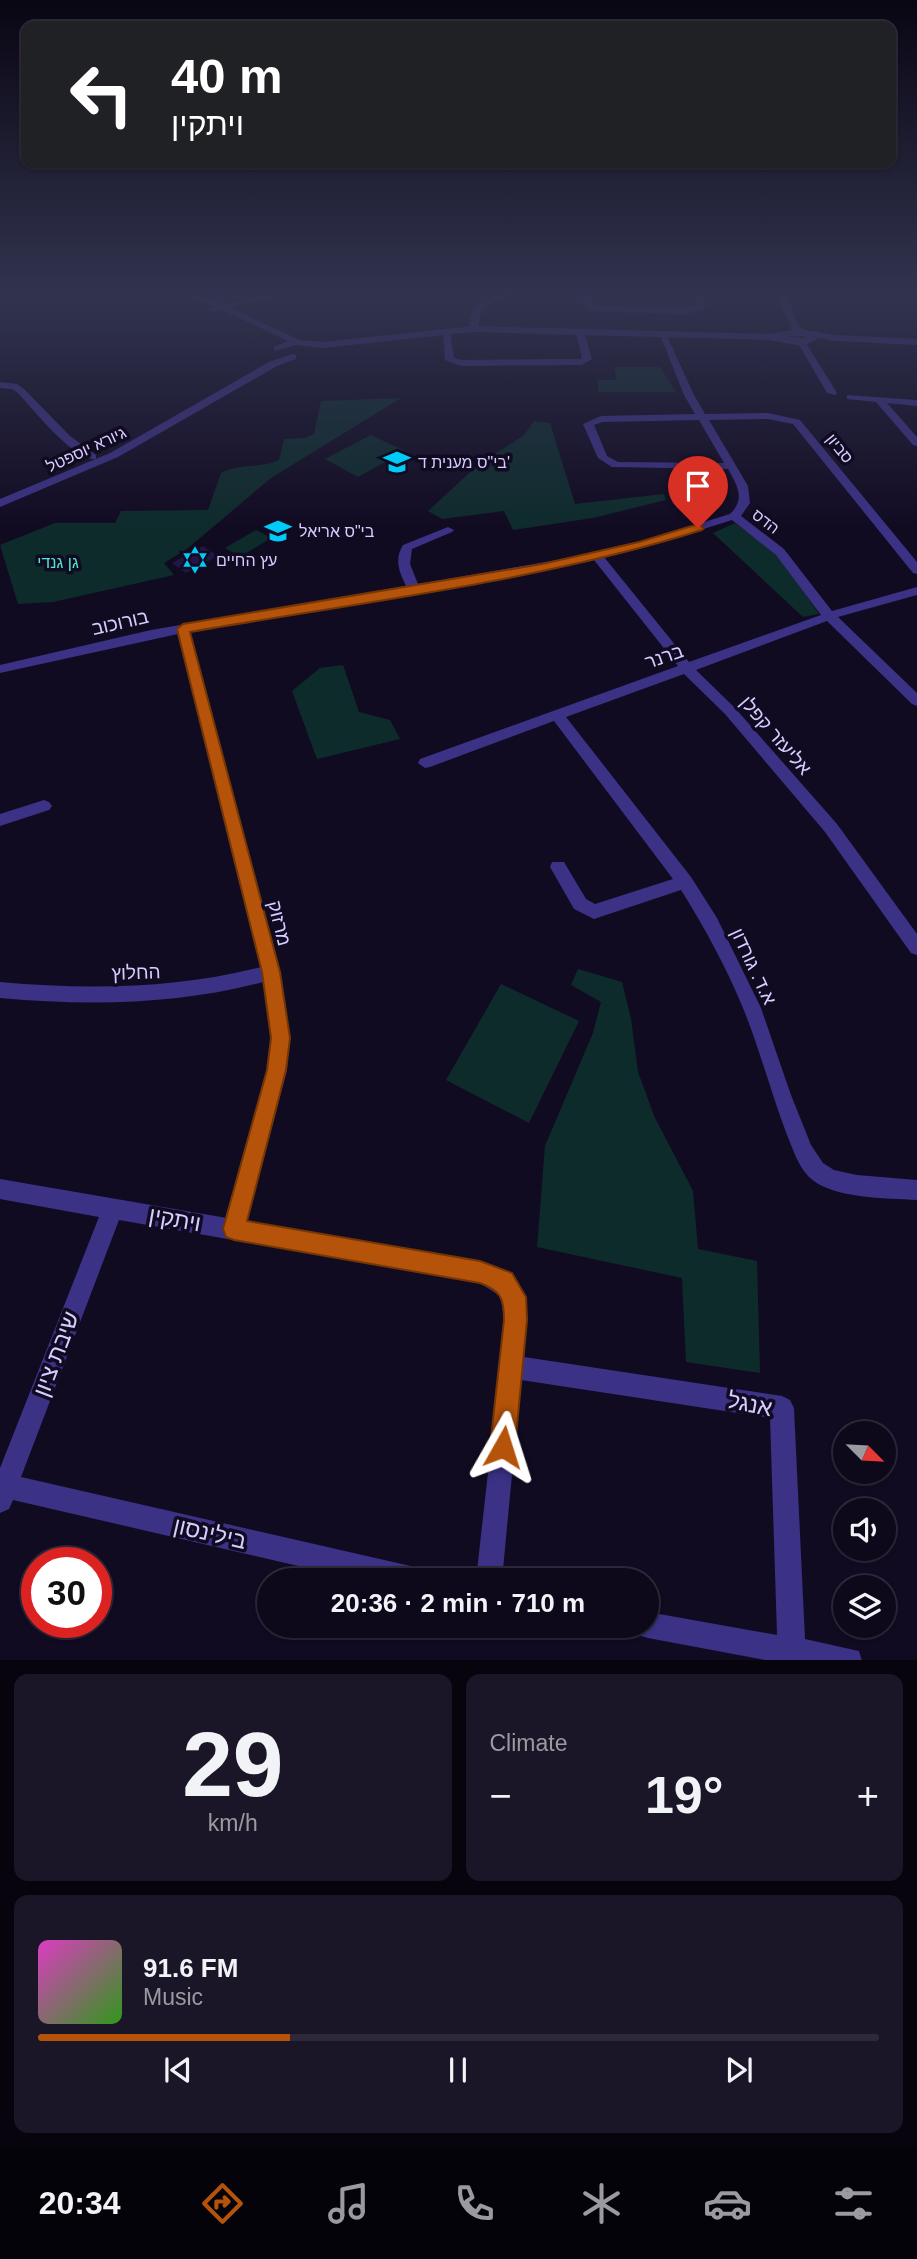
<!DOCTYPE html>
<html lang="en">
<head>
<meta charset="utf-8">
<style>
  :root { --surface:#0d081a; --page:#1b1627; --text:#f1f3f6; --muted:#9a9aa2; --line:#2d2939; --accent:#b45309 }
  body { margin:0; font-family:Arial,"Noto Sans Hebrew",sans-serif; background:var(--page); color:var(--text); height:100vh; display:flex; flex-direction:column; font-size:26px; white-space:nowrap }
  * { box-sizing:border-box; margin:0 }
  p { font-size:23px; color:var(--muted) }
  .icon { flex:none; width:38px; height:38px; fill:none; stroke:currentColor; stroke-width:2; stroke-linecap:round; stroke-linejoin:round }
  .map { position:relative; height:1660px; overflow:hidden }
  .drawer { display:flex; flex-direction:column; gap:14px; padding:14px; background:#07040e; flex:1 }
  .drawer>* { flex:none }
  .hud { position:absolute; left:21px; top:21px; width:875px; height:147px; border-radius:14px; box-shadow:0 2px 5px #0004,0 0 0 2px var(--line); background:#202124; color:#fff; overflow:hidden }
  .needle { width:46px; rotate:114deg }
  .tools { position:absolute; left:833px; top:1421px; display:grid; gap:14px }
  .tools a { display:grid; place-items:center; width:63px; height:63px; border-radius:50%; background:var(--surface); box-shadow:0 2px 5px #0004,0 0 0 2px var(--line); font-size:35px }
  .speed { position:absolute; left:21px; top:1547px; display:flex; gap:14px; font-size:35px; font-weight:700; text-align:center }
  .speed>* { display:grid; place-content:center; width:91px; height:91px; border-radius:50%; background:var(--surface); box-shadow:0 2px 5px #0004,0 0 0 2px var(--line); line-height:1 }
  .speed .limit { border:10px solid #d22; background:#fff; color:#111 }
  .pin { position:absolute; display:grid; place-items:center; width:60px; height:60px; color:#fff; margin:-72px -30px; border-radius:50% 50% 50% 0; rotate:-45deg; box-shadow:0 0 7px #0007 }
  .pin .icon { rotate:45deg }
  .me { position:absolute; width:77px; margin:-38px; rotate:6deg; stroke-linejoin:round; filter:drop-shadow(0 0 5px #0008) }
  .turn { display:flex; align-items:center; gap:24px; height:147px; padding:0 35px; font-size:32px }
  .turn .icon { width:91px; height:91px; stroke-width:2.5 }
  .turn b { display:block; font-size:49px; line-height:60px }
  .big { font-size:52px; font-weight:700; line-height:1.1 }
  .drawer .tile { flex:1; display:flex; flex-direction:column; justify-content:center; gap:10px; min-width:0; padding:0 24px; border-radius:14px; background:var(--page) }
  .drawer .dial { align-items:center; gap:0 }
  .dial b { font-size:91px; line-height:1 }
  .song { display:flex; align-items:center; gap:21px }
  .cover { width:84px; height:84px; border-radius:10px; background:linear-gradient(135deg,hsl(310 70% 55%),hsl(110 70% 35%)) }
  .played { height:7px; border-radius:4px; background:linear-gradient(90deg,var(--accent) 30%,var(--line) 30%) }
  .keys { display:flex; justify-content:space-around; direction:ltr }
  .heat { display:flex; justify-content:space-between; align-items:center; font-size:38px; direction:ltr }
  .drawer .tiles { flex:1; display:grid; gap:14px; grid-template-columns:1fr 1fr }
  .tile:last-child { grid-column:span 2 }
  .trip { position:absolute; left:257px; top:1568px; width:402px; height:70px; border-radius:35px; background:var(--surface); box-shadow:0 2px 5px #0004,0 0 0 2px var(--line); font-weight:700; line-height:70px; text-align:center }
  .tab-bar { display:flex; height:112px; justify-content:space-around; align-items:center; background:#05030a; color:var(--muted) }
  .tab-bar .icon { width:49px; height:49px }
  .tab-bar .on { color:var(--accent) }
  .tab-bar b { font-size:32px; color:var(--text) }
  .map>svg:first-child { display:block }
  .green { fill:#0e2b2c }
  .building { fill:#231544 }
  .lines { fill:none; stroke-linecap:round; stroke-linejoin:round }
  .minor { fill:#3b3185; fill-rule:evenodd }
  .tertiary { fill:#3b3185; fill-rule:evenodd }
  .route { fill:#b45309; stroke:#753606; stroke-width:2 }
  .labels { text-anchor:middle; stroke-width:7; stroke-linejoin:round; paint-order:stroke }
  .far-street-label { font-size:16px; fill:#d6ccff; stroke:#110b22 }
  .far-poi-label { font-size:16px; fill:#d6ccff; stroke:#110b22; text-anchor:start }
  .far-park-label { font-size:16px; fill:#4deacf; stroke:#110b22 }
  .street-label { font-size:19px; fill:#d6ccff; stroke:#110b22 }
  .near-street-label { font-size:23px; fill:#d6ccff; stroke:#110b22 }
</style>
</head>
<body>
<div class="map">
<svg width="917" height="1661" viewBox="0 0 917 1661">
  <rect width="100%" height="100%" fill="#110b22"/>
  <g class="green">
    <polygon points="614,367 660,367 676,392 598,392 598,380 617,380"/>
    <path d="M 401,398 L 271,478 L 187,549 L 164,563 L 174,575 L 53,602 L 18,604 L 0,545 L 55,523 L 115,523 L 121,511 L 208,510 L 221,473 C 239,463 260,469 279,460 L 284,439 L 305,438 L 314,434 L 321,401 Z"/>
    <polygon points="534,421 550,423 575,504 664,494 666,500 593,518 513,530 504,511 442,519 428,511 479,464 523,436"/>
    <polygon points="371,435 405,451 358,477 325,459"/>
    <polygon points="735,523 771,550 786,565 819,614 803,617 713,533"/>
    <polygon points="256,530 271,538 240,557 225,548"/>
    <polygon points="343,665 359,712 390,720 400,739 317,759 292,691 320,668"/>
    <polygon points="578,969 622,982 631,1019 638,1072 654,1116 693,1191 698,1249 757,1261 760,1373 686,1362 682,1278 537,1247 545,1146 593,1033 601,1002 571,985"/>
    <polygon points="501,984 579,1021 529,1123 446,1080"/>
  </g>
  <polygon class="building" points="203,546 218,556 186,573 172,563"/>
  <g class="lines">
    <g class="minor">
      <polygon points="262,296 275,296 211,312 207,309"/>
      <path d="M 493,296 L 503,296 L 482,309 L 477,329 L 470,331 C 467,313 477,303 493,296 Z"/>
      <polygon points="582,296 590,296 593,306 685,308 697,306 696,296 704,296 705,308 685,314 589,311 585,308"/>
      <polygon points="443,329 450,331 454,358 461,360 580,359 582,358 576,332 580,329 584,332 592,359 582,365 461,366 445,360"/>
      <polygon points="806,330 835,335 917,339 917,345 835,341 803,335 802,333"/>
      <path d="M 659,332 L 666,334 L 694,395 L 705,414 L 768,413 L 800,420 L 917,562 L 917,574 L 913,573 L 793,424 L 768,419 L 709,420 L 748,486 L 750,503 L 741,516 L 784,549 L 832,611 L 917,587 L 917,595 L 838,617 L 917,693 L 917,706 L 912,704 L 827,621 L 696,670 L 735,708 L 837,824 L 917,934 L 917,955 L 911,953 L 825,832 L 725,714 L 684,674 L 566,717 L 691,877 L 717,918 L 761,1008 L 791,1095 L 811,1145 L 823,1163 L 834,1170 L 857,1175 L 917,1180 L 917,1200 C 887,1198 831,1199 809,1177 C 798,1166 793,1149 787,1135 C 771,1093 760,1050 743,1008 C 726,967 705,928 681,890 L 594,919 L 574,909 L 550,867 L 552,862 L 564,862 L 586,899 L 595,904 L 673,879 L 554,721 L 430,767 L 425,768 L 418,763 L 420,759 L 678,666 L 594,560 L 421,591 L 415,595 L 410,593 L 190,631 L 280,972 L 289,1038 L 287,1070 L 247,1221 L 480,1261 C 490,1265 502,1269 511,1275 C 534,1293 526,1333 524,1357 L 782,1396 L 790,1400 L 794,1408 L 805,1639 L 859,1651 L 862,1661 L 770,1661 L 648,1638 L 638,1635 L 635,1626 L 648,1626 L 648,1612 L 777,1635 L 770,1418 L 521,1380 L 502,1580 L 476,1580 L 505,1320 L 500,1296 L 480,1283 L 119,1220 L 21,1477 L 415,1567 L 424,1571 L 428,1580 L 359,1580 L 13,1500 L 9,1509 L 0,1513 L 0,1468 L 99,1217 L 0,1199 L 0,1179 L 227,1218 L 267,1070 L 271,1038 L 263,982 C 176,1005 89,1006 0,998 L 0,982 C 88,990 175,989 261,967 L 178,634 L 0,673 L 0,665 L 151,630 L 406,586 C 399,571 394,560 403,545 L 448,527 L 454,530 L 452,532 L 412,549 L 410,564 L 418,584 L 563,559 L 639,542 L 730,514 C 746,499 737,485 728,469 L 612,467 L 598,458 L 583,424 L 601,416 L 695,414 L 684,395 ZM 699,420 L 724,463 L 618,462 L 607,456 L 594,425 L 602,422 ZM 732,520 L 776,555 L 821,615 L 689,662 L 604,557 L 646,547 Z"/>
      <polygon points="799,341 806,343 837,393 835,395 827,393 798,343"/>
      <path d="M 0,382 L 17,384 L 24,389 L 70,436 L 96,455 L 96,459 C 74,461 33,409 18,393 L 12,389 L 0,388 Z"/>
      <polygon points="847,395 917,400 917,406 887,403 917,437 917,446 913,445 876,402 847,399"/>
      <polygon points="44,800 49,802 52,806 49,810 0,826 0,814"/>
    </g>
    <g class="tertiary">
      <path d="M 192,296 L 204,296 L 300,340 L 323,342 L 473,326 L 769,334 L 792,330 L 778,296 L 787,296 L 799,326 L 818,339 L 802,346 L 769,340 L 473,332 L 323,348 L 296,345 L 274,351 L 274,347 L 288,341 ZM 802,336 L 806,338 L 785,337 Z"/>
      <polygon points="292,354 296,355 296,359 277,366 118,457 0,507 0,499 110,453 269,362"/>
    </g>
  </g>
  <linearGradient id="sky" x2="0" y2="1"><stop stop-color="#090613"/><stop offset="0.56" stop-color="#32344f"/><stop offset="1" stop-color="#32344f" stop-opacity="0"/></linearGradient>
  <rect width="917" height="528" fill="url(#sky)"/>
  <path class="route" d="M 698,524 L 704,528 L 702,530 C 536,582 361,602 190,632 L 280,972 L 290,1038 L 286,1070 L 247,1221 L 480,1261 L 512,1273 L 526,1297 L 527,1320 L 515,1447 L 511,1455 L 503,1459 L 494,1455 L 490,1447 L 504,1320 C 504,1298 501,1291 480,1283 L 234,1240 L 226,1237 L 223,1229 L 267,1070 L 271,1038 L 262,972 L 177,629 L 183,624 L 542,564 L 639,542 Z"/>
  <defs>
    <g id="school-bare" transform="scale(2.1)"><path d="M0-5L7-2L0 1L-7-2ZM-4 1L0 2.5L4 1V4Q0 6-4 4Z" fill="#00caf7" stroke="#110b22" stroke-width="2.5" paint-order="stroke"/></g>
    <g id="synagogue-bare" transform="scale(2.1)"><path d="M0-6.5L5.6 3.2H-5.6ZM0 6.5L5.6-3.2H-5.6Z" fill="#00caf7" stroke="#110b22" stroke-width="2.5" paint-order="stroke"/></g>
  </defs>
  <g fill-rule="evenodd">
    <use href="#school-bare" x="397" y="462"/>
    <use href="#school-bare" x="278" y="531"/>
    <use href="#synagogue-bare" x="195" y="560"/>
  </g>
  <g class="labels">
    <g class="far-street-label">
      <text transform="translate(840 448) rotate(51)" y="6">סביון</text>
      <text transform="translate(86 449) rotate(-25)" y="6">גיורא יוספטל</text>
      <text transform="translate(766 521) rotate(37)" y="6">הדס</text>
    </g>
    <g class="far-poi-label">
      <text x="418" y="468">בי"ס מענית ד'</text>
      <text x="299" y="537">בי"ס אריאל</text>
      <text x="216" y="566">עץ החיים</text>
    </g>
    <g class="far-park-label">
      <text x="58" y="568">גן גנדי</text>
    </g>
    <g class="street-label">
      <text transform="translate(120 622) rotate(-13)" y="7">בורוכוב</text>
      <text transform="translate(664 656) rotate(-19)" y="7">ברנר</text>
      <text transform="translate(776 735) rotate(49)" y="7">אליעזר קפלן</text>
      <text transform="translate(280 923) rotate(76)" y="7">מרזוק</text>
      <text transform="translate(754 966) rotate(65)" y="7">א.ד. גורדון</text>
      <text transform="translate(136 972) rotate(-2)" y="7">החלוץ</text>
    </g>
    <g class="near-street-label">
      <text transform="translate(175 1219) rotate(10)" y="8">ויתקין</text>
      <text transform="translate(56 1354) rotate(-69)" y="8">שיבת ציון</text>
      <text transform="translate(750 1404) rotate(11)" y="8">אנגל</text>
      <text transform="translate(210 1533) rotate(13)" y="8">בילינסון</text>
    </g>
  </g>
</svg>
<div class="tools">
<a><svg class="needle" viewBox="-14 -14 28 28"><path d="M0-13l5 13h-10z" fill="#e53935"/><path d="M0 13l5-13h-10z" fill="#9a9aa2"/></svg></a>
<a><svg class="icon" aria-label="sound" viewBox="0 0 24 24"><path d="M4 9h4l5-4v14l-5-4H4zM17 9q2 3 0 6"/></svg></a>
<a><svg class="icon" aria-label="layers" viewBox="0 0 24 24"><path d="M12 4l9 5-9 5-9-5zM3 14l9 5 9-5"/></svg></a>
</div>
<div class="speed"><div class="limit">30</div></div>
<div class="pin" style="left:698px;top:528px;background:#d93025"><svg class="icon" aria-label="arrive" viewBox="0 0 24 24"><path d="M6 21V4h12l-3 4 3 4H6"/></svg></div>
<svg class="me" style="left:503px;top:1447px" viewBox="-20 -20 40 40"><path d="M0-17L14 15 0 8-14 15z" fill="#b45309" stroke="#fff" stroke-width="4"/></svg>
<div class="trip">20:36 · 2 min · 710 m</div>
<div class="hud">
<div class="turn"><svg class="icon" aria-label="left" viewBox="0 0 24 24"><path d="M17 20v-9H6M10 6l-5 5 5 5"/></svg><div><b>40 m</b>ויתקין</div></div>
</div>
</div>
<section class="drawer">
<div class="tiles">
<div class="tile dial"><b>29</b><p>km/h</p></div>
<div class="tile"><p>Climate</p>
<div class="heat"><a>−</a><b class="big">19°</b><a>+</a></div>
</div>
<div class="tile">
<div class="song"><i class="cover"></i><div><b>91.6 FM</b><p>Music</p></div></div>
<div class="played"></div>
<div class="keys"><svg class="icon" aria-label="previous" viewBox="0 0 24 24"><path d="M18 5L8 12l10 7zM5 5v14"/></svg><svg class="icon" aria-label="pause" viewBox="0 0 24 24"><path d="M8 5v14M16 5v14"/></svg><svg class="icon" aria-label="next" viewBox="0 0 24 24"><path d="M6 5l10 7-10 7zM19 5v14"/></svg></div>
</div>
</div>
</section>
<nav class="tab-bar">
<b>20:34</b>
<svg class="icon on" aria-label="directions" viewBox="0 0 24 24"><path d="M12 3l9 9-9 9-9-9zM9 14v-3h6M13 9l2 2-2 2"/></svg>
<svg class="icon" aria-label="music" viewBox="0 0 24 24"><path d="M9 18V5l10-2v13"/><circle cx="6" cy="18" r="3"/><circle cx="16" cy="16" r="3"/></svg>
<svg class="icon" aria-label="phone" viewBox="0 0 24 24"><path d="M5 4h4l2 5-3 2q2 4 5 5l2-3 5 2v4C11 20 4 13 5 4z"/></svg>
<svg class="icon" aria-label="climate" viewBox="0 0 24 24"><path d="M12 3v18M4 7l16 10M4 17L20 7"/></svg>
<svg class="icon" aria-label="car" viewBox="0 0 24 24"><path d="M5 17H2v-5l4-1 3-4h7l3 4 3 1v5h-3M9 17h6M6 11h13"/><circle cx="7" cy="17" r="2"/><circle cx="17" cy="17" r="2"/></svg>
<svg class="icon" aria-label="filters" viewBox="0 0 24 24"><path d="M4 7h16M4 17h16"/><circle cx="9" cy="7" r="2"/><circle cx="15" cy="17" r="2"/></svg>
</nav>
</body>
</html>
